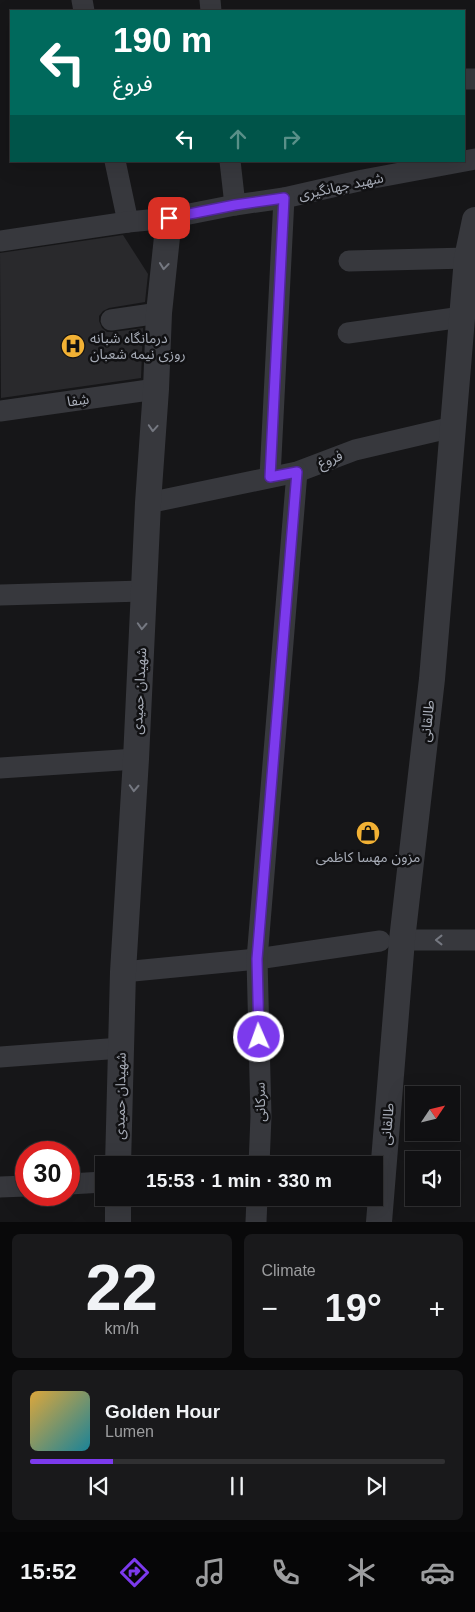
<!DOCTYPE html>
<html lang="en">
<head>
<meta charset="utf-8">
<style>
  :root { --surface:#101012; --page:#19191b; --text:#f1f3f6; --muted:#9c9d9f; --line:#303032; --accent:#7c3aed }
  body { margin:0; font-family:Arial,"Noto Sans Arabic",sans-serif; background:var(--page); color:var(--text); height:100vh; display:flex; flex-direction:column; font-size:19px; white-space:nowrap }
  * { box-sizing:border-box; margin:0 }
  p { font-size:16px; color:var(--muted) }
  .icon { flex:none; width:28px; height:28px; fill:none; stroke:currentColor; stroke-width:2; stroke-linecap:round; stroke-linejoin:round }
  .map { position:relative; height:1222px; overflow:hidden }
  .panel { display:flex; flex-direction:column; gap:12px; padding:12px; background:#09090a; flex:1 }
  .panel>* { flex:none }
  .top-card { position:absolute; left:10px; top:10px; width:455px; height:152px; border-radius:0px; box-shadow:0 5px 20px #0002,0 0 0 1px var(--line); background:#00695c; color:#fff; overflow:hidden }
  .needle { width:32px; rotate:55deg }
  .controls { position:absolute; left:405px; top:1086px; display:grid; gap:10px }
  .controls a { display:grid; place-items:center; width:55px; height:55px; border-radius:0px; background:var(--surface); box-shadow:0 5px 20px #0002,0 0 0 1px var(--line); font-size:25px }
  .speed { position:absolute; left:15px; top:1141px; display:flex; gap:10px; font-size:25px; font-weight:700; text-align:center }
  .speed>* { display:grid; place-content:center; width:65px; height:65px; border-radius:50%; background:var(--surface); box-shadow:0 5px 20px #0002,0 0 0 1px var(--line); line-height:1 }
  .speed .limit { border:8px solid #d22; background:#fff; color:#111 }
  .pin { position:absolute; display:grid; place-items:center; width:42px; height:42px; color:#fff; margin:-21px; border-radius:10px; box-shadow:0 2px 8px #0006 }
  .me { position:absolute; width:55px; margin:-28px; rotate:358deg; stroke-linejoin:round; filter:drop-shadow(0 0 4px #0008) }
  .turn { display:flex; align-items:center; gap:18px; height:105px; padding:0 20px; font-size:22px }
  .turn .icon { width:65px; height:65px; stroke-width:2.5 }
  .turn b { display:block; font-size:35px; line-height:42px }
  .lanes { display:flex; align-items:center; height:48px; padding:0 20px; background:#0003; justify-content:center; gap:25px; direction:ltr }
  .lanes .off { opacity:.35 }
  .big { font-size:38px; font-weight:600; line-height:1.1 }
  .panel .tile { flex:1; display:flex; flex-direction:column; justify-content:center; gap:8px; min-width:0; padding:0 18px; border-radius:8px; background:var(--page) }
  .panel .dial { align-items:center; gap:0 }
  .dial b { font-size:65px; line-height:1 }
  .song { display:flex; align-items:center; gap:15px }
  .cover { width:60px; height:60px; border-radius:8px; background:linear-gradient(135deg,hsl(40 70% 55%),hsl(190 70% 35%)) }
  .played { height:5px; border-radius:2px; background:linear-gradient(90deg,var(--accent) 20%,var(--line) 20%) }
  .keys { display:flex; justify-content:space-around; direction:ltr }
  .heat { display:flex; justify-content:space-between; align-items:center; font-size:28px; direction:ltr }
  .panel .tiles { flex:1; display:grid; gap:12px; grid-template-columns:1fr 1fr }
  .tile:last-child { grid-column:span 2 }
  .trip { position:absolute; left:95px; top:1156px; width:288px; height:50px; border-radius:0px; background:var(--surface); box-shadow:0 5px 20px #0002,0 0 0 1px var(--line); font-weight:600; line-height:50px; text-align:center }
  .menu { display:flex; height:80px; justify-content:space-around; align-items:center; background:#060607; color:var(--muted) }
  .menu .icon { width:35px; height:35px }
  .menu .selected { color:var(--accent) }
  .menu b { font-size:22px; color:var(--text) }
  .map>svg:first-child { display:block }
  .building { fill:#29292c }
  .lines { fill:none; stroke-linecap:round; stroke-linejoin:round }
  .minor { stroke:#37383d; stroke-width:21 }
  .tertiary { stroke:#37383d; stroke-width:26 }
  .oneway { stroke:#757881 }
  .route-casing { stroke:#51269a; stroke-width:12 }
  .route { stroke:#7c3aed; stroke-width:9 }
  .labels { text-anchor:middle; stroke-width:5; stroke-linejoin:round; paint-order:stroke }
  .street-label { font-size:14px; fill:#a8adb8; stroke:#111113 }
  .poi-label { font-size:14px; fill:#a8adb8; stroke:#111113; text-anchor:start }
</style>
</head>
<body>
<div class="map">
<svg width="475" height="1222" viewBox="0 0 475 1222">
  <rect width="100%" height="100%" fill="#161618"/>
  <polygon class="building" points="123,235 148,274 145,302 109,308 103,311 99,316 99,321 102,328 107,332 113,332 143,328 141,378 1,398 0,253"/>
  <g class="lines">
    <g class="minor">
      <polyline points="82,0 84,11"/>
      <polyline points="210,0 211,11"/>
      <polyline points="464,79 475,79"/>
      <polyline points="115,161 128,222"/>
      <polyline points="230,161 235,205"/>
      <polyline points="0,241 128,222 169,218 235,205 284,198 363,180 475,159"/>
      <polyline points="349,261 467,258"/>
      <polyline points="111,320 159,313"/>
      <polyline points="348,333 462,317"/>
      <polyline points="0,411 156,389"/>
      <polyline points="270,477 284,198"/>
      <polyline points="148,503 297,472 355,450 453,427"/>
      <polyline points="0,595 143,591"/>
      <polyline points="0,768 136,759"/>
      <polyline points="402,940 475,940"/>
      <polyline points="123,972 257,959 380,941"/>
      <polyline points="0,1057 121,1048"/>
      <polyline points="259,1165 261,1116 257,959 297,472"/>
      <polyline points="69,1184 104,1182"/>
      <polyline points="0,1187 26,1186"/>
      <polyline points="256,1222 257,1198"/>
    </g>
    <g class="tertiary">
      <polyline points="118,1165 123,972 136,759 148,503 156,389 159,313 169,218"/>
      <polyline points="118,1198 118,1222"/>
      <polyline points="379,1222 402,940 432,679 467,258 475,220"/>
    </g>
  </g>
  <defs><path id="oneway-chevron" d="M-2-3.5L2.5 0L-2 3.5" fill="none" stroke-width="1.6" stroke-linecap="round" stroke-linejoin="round" transform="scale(1.25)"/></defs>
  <g class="oneway">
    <use href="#oneway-chevron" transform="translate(164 266) rotate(96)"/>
    <use href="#oneway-chevron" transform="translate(153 428) rotate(94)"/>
    <use href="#oneway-chevron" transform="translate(142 626) rotate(93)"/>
    <use href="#oneway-chevron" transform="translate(134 788) rotate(93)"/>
    <use href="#oneway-chevron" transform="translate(439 940) rotate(180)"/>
  </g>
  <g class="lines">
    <g class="route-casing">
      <polyline id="route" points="169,218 235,205 284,198 270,477 297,472 257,959 259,1037"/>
    </g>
    <use href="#route" class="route"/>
  </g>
  <defs>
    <g id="hospital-disc" transform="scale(1.25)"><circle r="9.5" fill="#f2b134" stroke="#111113"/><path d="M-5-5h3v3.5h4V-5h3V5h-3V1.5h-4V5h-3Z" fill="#111"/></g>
    <g id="shop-disc" transform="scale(1.25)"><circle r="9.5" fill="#f2b134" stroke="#111113"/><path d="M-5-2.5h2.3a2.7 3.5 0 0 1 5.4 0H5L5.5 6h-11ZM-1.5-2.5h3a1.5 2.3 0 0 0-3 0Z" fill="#111"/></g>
  </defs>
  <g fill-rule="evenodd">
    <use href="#hospital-disc" x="73" y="346"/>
    <use href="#shop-disc" x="368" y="833"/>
  </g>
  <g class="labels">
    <g class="street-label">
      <text transform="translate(341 186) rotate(-12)" y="5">شهید جهانگیری</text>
      <text transform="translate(78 400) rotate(-8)" y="5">شِفا</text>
      <text transform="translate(330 459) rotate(-21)" y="5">فروغ</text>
      <text transform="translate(139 691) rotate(-87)" y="5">شهیدان حمیدی</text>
      <text transform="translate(427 721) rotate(-84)" y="5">طالقانی</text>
      <text transform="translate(120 1096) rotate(-89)" y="5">شهیدان حمیدی</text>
      <text transform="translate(260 1102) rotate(-91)" y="5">سرکانی</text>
      <text transform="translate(387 1124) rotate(-85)" y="5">طالقانی</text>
    </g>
    <g class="poi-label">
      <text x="90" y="343">درمانگاه شبانه<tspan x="90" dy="16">روزی نیمه شعبان</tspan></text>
      <text x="368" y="862" text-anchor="middle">مزون مهسا کاظمی</text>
    </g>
  </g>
</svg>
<div class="controls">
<a><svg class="needle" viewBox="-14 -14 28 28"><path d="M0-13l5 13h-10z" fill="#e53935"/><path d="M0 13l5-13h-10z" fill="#9c9d9f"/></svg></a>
<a><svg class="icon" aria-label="sound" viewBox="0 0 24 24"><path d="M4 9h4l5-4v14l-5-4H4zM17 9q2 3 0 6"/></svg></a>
</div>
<div class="speed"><div class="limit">30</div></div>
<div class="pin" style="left:169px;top:218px;background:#d93025"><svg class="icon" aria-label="arrive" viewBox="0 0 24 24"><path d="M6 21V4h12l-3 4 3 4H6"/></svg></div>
<svg class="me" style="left:259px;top:1037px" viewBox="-20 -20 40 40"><circle r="17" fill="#7c3aed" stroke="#fff" stroke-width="3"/><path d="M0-11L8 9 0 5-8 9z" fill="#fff"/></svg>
<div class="trip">15:53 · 1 min · 330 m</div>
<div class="top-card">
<div class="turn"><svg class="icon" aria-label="left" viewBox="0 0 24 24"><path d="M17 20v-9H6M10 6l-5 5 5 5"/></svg><div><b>190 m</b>فروغ</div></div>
<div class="lanes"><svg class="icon" aria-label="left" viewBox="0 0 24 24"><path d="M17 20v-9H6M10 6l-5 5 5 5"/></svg><svg class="icon off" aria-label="ahead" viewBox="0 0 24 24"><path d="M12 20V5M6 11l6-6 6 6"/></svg><svg class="icon off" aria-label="right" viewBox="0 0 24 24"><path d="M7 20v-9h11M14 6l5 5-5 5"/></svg></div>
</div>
</div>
<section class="panel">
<div class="tiles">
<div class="tile dial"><b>22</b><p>km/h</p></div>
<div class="tile"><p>Climate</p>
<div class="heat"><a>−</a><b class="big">19°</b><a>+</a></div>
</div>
<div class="tile">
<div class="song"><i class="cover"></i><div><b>Golden Hour</b><p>Lumen</p></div></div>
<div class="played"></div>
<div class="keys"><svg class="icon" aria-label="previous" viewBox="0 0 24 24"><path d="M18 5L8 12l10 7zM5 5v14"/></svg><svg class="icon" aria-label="pause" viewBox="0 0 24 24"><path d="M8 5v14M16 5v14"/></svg><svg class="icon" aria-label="next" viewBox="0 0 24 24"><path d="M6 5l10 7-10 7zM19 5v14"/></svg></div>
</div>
</div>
</section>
<nav class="menu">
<b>15:52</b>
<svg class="icon selected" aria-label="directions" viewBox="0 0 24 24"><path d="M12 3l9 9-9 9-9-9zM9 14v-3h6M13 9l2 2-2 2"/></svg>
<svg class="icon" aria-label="music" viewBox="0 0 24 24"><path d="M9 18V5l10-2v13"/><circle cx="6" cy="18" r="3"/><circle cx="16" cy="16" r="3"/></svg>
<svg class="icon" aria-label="phone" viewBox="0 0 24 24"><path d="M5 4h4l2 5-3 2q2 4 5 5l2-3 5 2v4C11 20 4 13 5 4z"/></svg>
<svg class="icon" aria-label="climate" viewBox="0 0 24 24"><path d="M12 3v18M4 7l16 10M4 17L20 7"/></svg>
<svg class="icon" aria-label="car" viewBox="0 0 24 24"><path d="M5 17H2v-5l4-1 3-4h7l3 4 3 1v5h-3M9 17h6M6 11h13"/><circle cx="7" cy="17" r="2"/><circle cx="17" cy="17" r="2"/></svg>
</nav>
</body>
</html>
